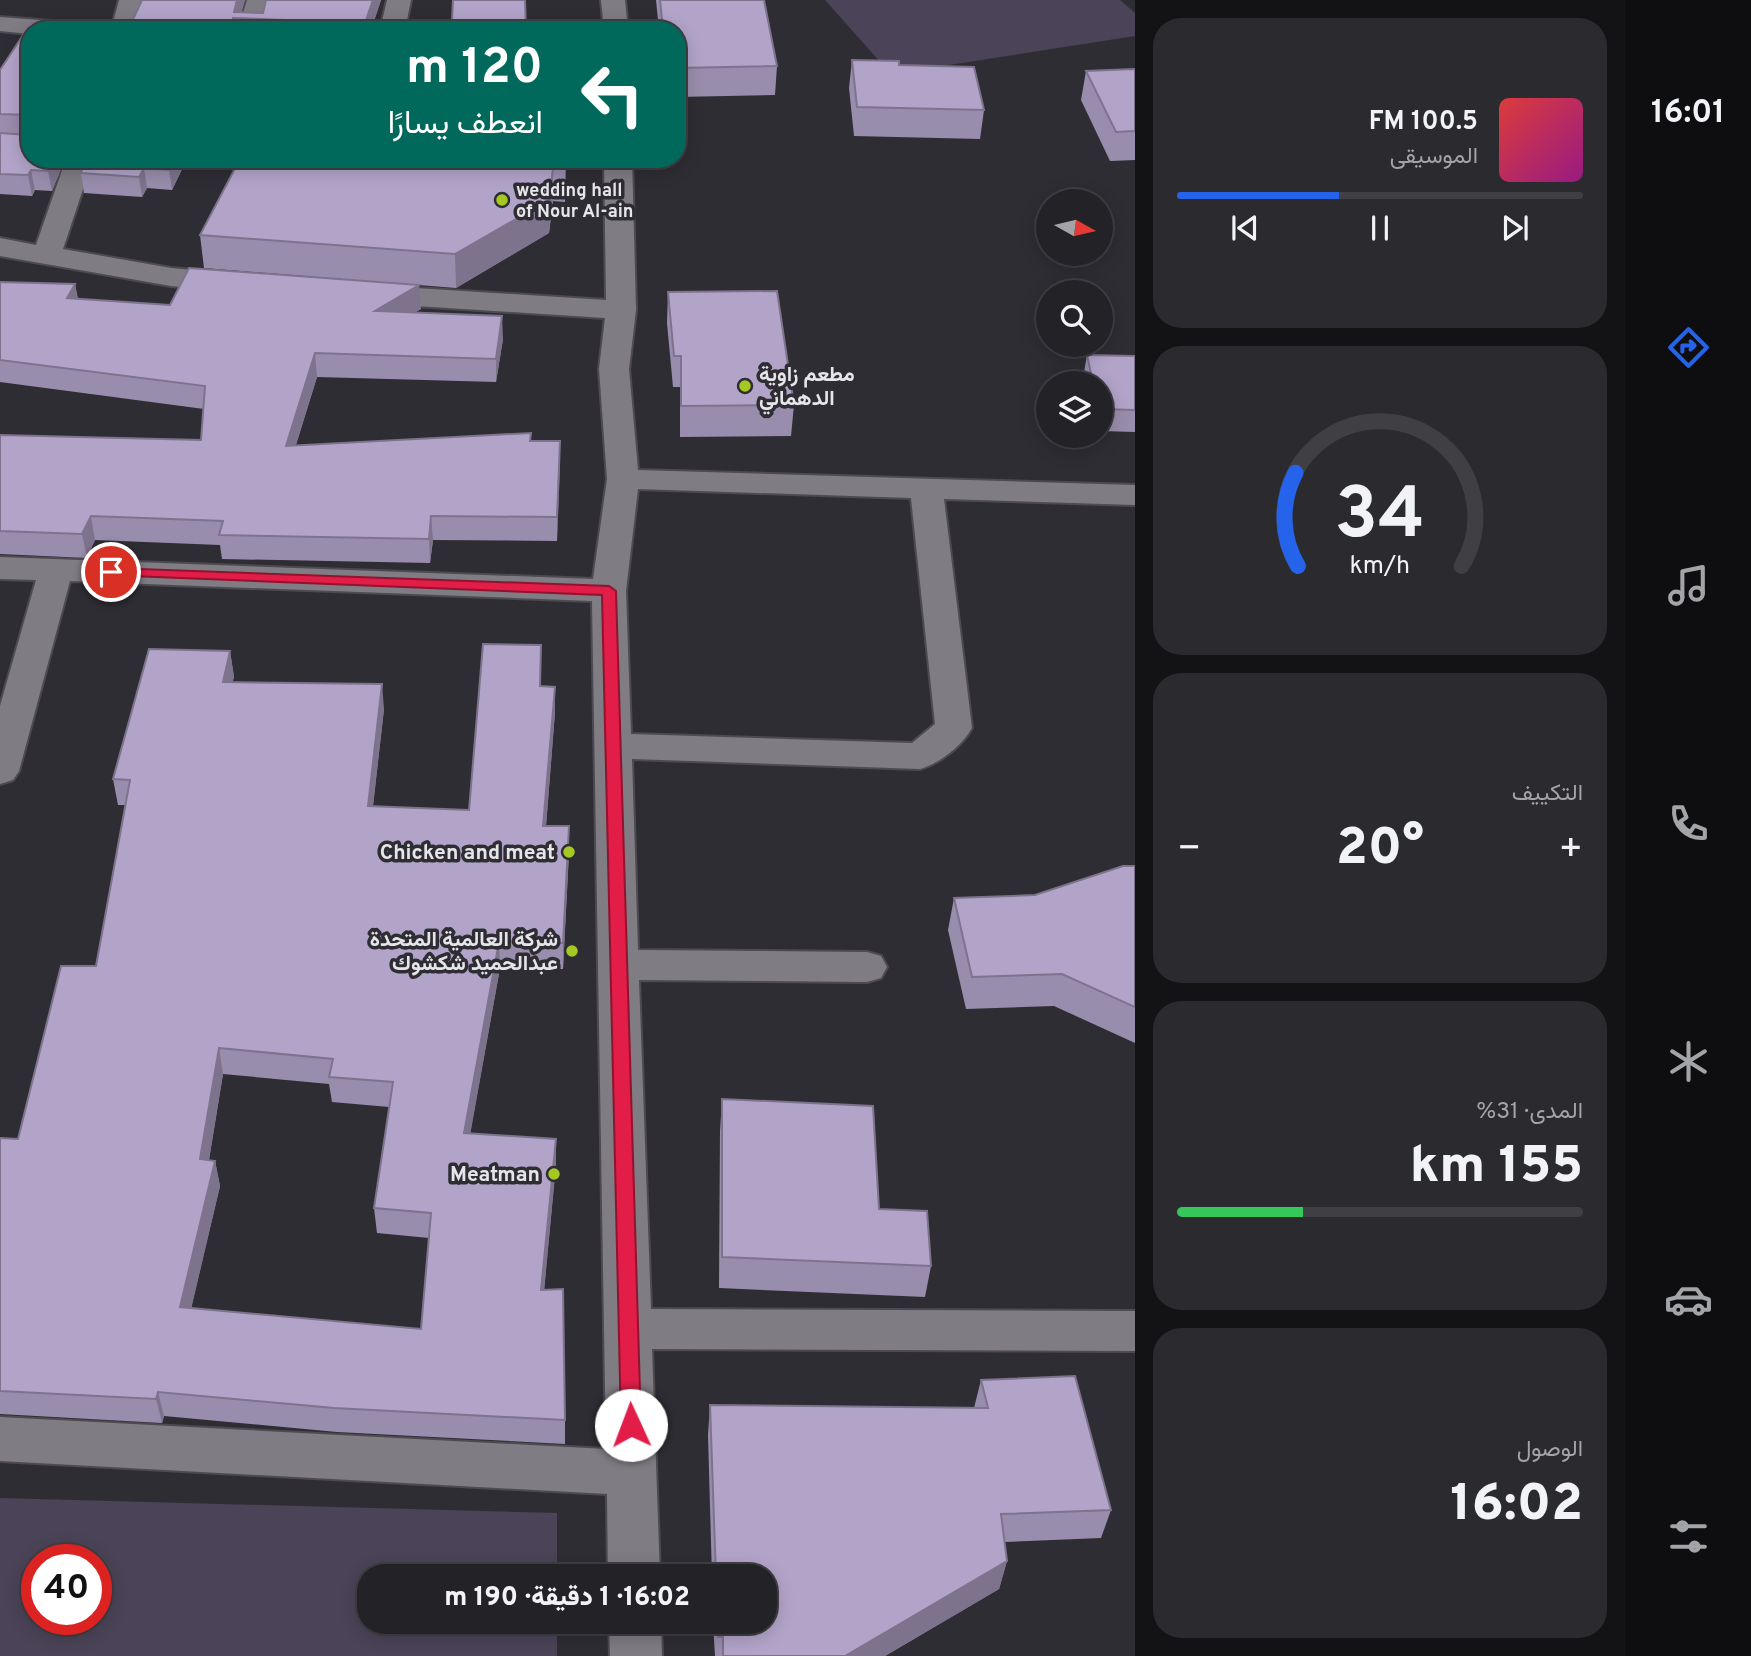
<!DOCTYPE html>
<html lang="ar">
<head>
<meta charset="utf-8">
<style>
  :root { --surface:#232227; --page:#2b2a2f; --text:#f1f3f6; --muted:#a3a4a7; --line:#403f44; --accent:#2563eb }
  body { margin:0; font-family:Overpass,Vazirmatn,sans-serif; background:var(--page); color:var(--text); direction:rtl; height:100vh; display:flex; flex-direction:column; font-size:26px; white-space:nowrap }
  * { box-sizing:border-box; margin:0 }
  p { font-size:23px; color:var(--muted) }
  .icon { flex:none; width:38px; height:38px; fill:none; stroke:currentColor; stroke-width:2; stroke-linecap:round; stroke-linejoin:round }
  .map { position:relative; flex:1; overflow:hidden; direction:ltr }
  .panel { display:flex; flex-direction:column; gap:18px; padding:18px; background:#131315; width:490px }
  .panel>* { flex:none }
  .guide { position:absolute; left:21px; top:21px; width:665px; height:147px; border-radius:28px; box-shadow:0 4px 18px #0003,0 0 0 2px var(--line); direction:rtl; background:#00695c; color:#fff; overflow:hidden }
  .needle { width:46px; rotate:98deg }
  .fabs { position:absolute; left:1036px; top:189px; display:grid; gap:14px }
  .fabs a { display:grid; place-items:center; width:77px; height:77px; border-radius:50%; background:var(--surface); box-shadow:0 4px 18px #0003,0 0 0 2px var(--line); font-size:35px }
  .speed { position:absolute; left:21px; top:1544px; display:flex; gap:14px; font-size:35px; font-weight:700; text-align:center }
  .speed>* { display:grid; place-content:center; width:91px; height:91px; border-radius:50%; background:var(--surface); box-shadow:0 4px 18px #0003,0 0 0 2px var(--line); line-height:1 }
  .speed .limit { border:10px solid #d22; background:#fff; color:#111 }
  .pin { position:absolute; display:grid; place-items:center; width:60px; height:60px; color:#fff; margin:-30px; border:4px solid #fff; border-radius:50%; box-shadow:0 2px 7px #0007 }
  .me { position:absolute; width:77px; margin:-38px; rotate:358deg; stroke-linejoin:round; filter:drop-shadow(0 0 5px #0008) }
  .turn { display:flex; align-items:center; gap:24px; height:147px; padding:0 28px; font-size:32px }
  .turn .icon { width:91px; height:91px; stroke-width:2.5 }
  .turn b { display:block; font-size:49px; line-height:60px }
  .big { font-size:52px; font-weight:800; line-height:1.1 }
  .panel .card { flex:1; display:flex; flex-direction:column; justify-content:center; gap:10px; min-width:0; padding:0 24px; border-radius:28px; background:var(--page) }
  .panel .dial { align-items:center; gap:0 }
  .dial svg { height:182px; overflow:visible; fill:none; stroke:var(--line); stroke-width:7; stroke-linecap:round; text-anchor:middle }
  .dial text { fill:var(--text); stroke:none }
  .song { display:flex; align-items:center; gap:21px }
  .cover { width:84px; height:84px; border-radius:10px; background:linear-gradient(135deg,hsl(0 70% 55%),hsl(310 70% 35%)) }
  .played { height:7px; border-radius:4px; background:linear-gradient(90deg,var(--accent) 40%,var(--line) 40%) }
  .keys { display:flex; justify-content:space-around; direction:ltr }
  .heat { display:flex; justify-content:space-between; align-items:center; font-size:38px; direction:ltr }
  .charge { height:10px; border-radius:5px; background:linear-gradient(90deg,#34c759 31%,var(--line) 0) }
  .trip { position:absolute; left:357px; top:1564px; width:420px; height:70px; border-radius:28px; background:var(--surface); box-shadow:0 4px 18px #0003,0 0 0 2px var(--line); font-weight:800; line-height:70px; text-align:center; direction:rtl }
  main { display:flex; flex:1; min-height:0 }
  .dock { display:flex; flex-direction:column; width:126px; justify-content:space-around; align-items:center; background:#0e0e10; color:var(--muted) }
  .dock .icon { width:49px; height:49px }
  .dock .on { color:var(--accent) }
  .dock b { font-size:32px; color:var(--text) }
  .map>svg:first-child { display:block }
  .green { fill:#4b4458; fill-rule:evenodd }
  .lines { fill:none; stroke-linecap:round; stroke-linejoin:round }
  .minor-casing { stroke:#4d4b51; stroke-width:4 }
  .minor { fill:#7f7c84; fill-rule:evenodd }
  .wall { fill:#998dad; fill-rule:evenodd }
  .shaded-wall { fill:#7d738d }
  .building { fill:#b2a4c9; stroke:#7d738d; stroke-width:2; fill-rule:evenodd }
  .route { fill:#e11d48; stroke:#92132f; stroke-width:2 }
  .poi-dot { fill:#a5c823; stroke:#2f2d34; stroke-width:2.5 }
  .labels { text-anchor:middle; stroke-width:7; stroke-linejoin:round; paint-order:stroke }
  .far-poi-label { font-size:18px; font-weight:bold; fill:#e6e5e9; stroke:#2f2d34; text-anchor:start }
  .poi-label { font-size:21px; font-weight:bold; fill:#e6e5e9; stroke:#2f2d34; text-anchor:end }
</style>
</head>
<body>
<main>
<nav class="dock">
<b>16:01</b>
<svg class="icon on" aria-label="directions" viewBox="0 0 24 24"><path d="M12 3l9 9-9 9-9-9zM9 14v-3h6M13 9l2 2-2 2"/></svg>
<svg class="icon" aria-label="music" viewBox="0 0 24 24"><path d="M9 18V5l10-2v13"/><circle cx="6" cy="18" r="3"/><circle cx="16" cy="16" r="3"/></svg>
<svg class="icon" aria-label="phone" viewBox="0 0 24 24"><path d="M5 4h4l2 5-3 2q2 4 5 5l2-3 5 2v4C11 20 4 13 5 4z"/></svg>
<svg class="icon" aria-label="climate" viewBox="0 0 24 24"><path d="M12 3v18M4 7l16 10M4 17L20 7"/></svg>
<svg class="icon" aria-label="car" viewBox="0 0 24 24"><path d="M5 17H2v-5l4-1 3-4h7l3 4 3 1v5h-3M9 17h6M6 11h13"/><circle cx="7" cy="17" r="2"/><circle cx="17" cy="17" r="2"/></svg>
<svg class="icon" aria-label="filters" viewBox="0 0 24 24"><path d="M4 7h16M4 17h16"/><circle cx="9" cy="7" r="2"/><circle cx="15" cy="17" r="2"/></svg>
</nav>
<section class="panel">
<div class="card">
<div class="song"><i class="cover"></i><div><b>100.5 FM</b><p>الموسيقى</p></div></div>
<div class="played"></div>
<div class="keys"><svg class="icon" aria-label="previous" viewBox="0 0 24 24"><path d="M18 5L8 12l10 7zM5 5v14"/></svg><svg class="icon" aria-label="pause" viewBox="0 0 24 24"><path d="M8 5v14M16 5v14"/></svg><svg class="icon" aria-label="next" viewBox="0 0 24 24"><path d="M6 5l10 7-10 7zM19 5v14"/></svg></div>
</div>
<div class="card dial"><svg viewBox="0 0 100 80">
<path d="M14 69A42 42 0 1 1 86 69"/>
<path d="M14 69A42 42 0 0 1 13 28" stroke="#2563eb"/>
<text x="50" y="56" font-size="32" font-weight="700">34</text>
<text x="50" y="72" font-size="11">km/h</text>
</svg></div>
<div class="card"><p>التكييف</p>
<div class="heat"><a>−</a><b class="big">20°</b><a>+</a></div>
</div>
<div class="card"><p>المدى · 31%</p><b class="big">155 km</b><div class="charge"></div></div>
<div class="card"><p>الوصول</p><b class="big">16:02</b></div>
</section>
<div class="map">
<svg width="1135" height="1656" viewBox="0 0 1135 1656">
  <rect width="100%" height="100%" fill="#2f2d34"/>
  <g class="green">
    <polygon points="825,0 1120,0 1135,13 1135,36 891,74"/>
    <path d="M 0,1498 L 557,1513 L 557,1577 L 369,1577 L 369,1622 L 557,1622 L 557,1656 L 0,1656 ZM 37,1559 L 96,1559 L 96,1619 L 37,1619 Z"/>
  </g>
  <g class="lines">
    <g class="minor-casing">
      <g id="minor">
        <polygon points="119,0 143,0 136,30 111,30"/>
        <polygon points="247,0 271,0 263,30 238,30"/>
        <polygon points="387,0 411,0 405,30 380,30"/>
        <polygon points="601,0 625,0 628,30 604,30"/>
        <polygon points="0,17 78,23 87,25 90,30 30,30 30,34 0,31"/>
        <polygon points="66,159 93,159 63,249 171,268 235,274 245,277 250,283 245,289 235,292 171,286 0,256 0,238 36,245"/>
        <path d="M 604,159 L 632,159 L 636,310 L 629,369 L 638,470 L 1135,485 L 1135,505 L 944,499 L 972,728 C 962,746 940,763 920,769 L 632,759 L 638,950 L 867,952 L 881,956 L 887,967 L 881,978 L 867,982 L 639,980 L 651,1309 L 1135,1311 L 1135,1351 L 652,1349 L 660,1577 L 608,1577 L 607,1494 L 0,1461 L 0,1417 L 606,1449 L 592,601 L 70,581 L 19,771 L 13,780 L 0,784 L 0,706 L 36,580 L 0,579 L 0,557 L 593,579 L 607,479 L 599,369 L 605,318 L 369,303 L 359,300 L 354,294 L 359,288 L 369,285 L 606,300 ZM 638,489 L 911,498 L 935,724 L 912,743 L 631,734 L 626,591 Z"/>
        <polygon points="609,1622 661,1622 662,1656 610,1656"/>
      </g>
    </g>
    <use href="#minor" class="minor"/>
  </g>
  <g class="wall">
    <polygon points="142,0 245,0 241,12 263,13 266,0 381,0 371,30 30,30 30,159 65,159 52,191 35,190 32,196 0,194 0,70 31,23 129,28"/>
    <polygon points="453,0 526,30 452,30"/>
    <polygon points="656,0 764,0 777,66 775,95 677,97 677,30 659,30"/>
    <polygon points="852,60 984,110 980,139 854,136 849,88"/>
    <polygon points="1135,69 1135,160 1110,161 1081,100 1086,71"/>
    <polygon points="85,159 187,159 172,190 147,188 142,197 84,193 81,173"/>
    <polygon points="566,159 565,202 553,201 549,233 456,288 204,268 200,235"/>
    <polygon points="0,282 75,284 78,299 170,305 421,309 414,313 503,339 496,382 317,377 296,445 560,441 557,541 433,540 430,563 222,559 220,545 95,540 87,558 0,554 0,435 201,440 204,409 0,382"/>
    <polygon points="668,292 794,405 791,436 680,437 680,387 673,387 667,323"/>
    <polygon points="1087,355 1135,356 1135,432 1101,431 1101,383 1084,383 1083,378"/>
    <path d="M 230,651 L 234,677 L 232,682 L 384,709 L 373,806 L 469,810 L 541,686 L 555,712 L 546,826 L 569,852 L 563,969 L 500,968 L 470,1134 L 556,1164 L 544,1290 L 565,1420 L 565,1444 L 337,1432 L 164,1416 L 162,1423 L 0,1414 L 0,1138 L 18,1139 L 96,966 L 125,805 L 118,805 L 113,779 ZM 223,1074 L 329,1084 L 332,1102 L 389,1107 L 374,1208 L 377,1233 L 429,1238 L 421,1329 L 191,1308 L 220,1186 L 215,1161 L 209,1160 Z"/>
    <polygon points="1135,866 1135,1043 1054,1006 966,1009 948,930 954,898 1035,895"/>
    <polygon points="722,1099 879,1209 931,1266 925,1297 719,1288 720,1131"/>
    <polygon points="981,1380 1111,1510 1101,1538 1004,1542 1007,1561 999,1589 885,1656 715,1656 713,1622 765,1622 765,1577 712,1577 708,1435 710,1405 974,1408"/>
  </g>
  <g class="shaded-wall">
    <polygon points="237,0 245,0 240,18 234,12"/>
    <polygon points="373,0 381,0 371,30 366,30 365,23"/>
    <polygon points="233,18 234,30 229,30"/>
    <polygon points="53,159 65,159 52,191 48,171"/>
    <polygon points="175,159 187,159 172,190 169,170"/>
    <polygon points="144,168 147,188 142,197 139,177"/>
    <polygon points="553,168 553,201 549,233 456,288 455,254"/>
    <polygon points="31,170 35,190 32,196 28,175"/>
    <polygon points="75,284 79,308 67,298"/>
    <polygon points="419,285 421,309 376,334 375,311"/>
    <polygon points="502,316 503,339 496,382 496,359"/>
    <polygon points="315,353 317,377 288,470 286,446"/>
    <polygon points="560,441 560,465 557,541 557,517"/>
    <polygon points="91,516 95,540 87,558 82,534"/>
    <polygon points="431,516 433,540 430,563 429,539"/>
    <polygon points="230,651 234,677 226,708 223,682"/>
    <polygon points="382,684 384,709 370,832 368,806"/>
    <polygon points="555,687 555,712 544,852 543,826"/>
    <polygon points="569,826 569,852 563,969 563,943"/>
    <polygon points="499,942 500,968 466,1158 464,1133"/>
    <polygon points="219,1048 223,1074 205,1184 200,1159"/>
    <polygon points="556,1139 556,1164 542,1314 541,1290"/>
    <polygon points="215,1161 220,1186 186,1331 180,1307"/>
    <polygon points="158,1392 164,1416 162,1423 156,1399"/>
    <polygon points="1007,1561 999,1589 885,1656 845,1656"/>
  </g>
  <g class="building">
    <polygon points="142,0 237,0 234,12 263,13 266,0 373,0 365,23 233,18 229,30 30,30 30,159 53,159 48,171 31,170 28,175 0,174 0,133 28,135 28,115 0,114 0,70 31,23 129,28"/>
    <polygon points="453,0 525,0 526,30 460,30 461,21 452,21"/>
    <polygon points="660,0 764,0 777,66 677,68 677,30 663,30"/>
    <polygon points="852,60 899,61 899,65 974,67 984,110 857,107"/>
    <polygon points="1135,69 1135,131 1116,132 1086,71"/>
    <polygon points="85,159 175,159 169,170 144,168 139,177 81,173"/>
    <polygon points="240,159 565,159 565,169 553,168 549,200 455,254 200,235"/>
    <polygon points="189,268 419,285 375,311 502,316 496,359 315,353 286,446 531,433 530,441 560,441 557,517 431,516 429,539 219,535 223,521 91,516 82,534 0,531 0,435 201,440 205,386 0,360 0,282 75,284 67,298 170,305"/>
    <polygon points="777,291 794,405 681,406 681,356 674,356 668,292"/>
    <polygon points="1087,355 1135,356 1135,410 1101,409 1101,383 1093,383"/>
    <path d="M 483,644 L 541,645 L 540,686 L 555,687 L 543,826 L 569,826 L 563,943 L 499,942 L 464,1133 L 556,1139 L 541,1290 L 563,1289 L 565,1420 L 334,1408 L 158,1392 L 156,1399 L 0,1391 L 0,1138 L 18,1139 L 61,966 L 96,966 L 130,780 L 113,779 L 149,649 L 230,651 L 223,682 L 382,684 L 368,806 L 469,810 ZM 219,1048 L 333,1059 L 329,1077 L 393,1082 L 374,1208 L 431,1213 L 421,1329 L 180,1307 L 215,1161 L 200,1159 Z"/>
    <polygon points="1123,866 1135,866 1135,1007 1062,974 972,977 954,898 1035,895"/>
    <polygon points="722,1099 873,1106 879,1209 927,1211 931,1266 722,1257"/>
    <polygon points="1075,1376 1111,1510 1001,1514 1007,1561 845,1656 723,1656 723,1637 718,1637 717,1622 765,1622 765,1577 716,1577 710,1405 988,1408 981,1380"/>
  </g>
  <polygon class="route" points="111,568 609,586 616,591 641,1425 638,1431 631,1434 624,1431 621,1425 602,595 106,575 104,572"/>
  <g class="poi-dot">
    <circle cx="502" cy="200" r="7"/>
    <circle cx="745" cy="386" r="7"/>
    <circle cx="569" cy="852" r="7"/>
    <circle cx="572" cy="951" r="7"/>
    <circle cx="554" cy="1174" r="7"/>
  </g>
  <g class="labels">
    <g class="far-poi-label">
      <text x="516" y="196">wedding hall<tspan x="516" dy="21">of Nour Al-ain</tspan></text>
    </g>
    <g class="poi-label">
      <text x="759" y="381" text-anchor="start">مطعم زاوية<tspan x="759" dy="24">الدهماني</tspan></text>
      <text x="555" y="859">Chicken and meat</text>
      <text x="558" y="946">شركة العالمية المتحدة<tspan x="558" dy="24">عبدالحميد شكشوك</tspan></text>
      <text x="540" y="1181">Meatman</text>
    </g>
  </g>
</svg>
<div class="fabs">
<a><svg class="needle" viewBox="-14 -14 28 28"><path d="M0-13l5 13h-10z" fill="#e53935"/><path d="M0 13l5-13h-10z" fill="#a3a4a7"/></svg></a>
<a><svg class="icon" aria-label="search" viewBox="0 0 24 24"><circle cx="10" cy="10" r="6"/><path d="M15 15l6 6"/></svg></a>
<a><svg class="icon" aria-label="layers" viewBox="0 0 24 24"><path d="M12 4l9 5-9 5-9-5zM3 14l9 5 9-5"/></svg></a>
</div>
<div class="speed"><div class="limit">40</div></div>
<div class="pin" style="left:111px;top:572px;background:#d93025"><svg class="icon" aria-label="arrive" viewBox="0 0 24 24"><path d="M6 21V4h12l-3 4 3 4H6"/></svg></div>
<svg class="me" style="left:631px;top:1425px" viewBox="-20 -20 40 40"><circle r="19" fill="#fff"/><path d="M0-13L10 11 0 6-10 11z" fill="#e11d48"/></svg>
<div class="trip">16:02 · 1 دقيقة · 190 m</div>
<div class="guide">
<div class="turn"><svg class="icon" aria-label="left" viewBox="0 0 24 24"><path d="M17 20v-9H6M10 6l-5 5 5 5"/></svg><div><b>120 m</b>انعطف يسارًا</div></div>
</div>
</div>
</main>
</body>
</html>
